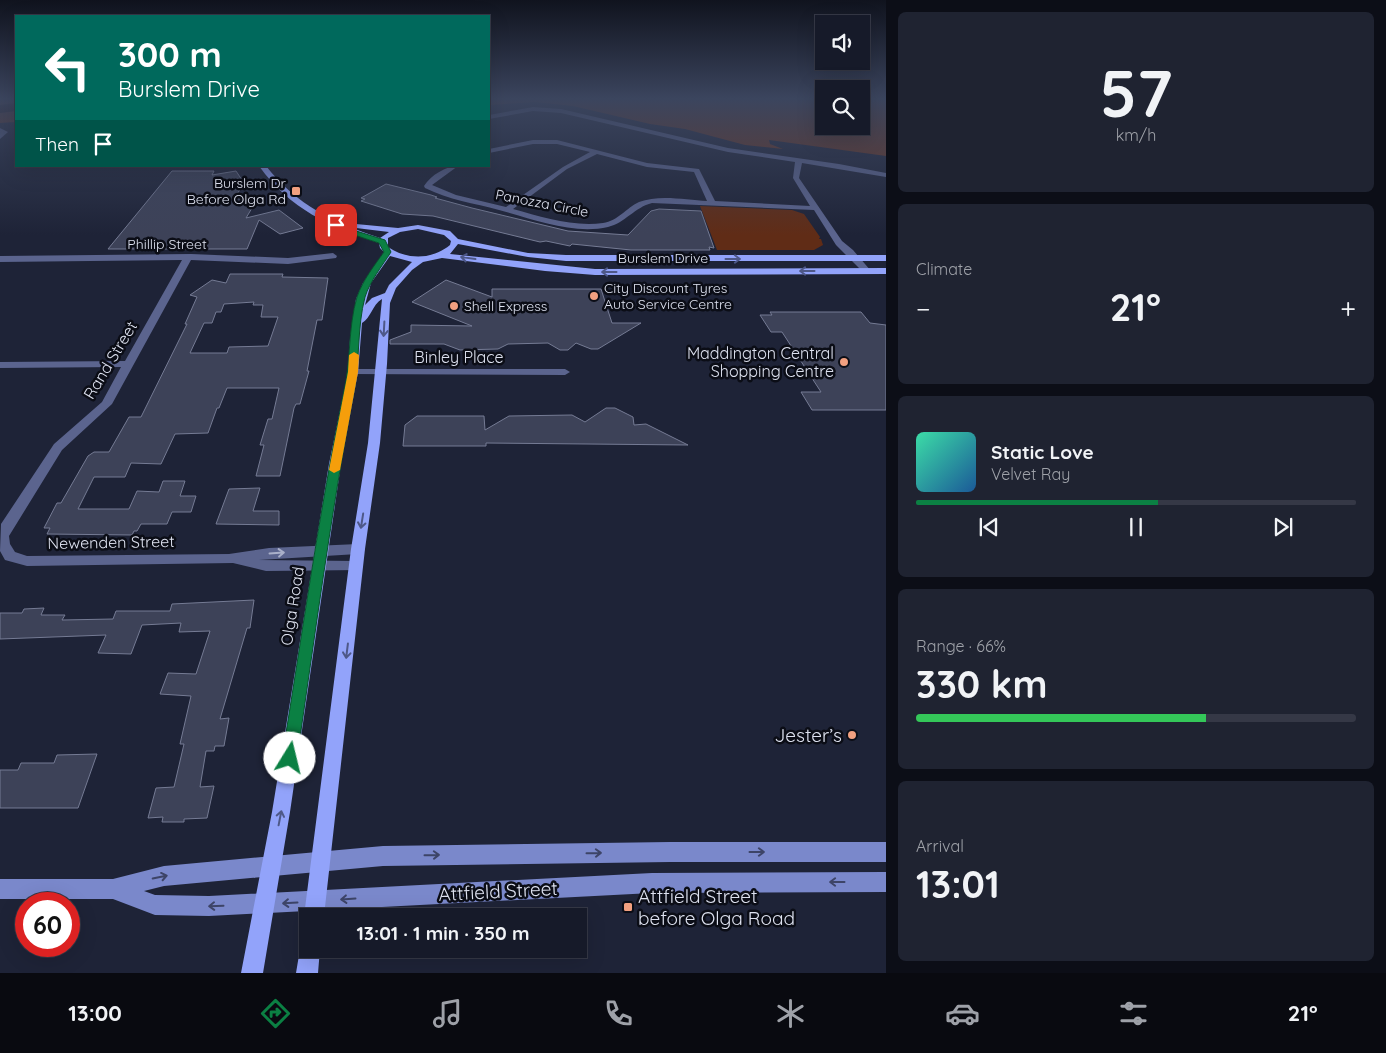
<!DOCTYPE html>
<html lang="en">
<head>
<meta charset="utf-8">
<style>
  :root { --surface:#161a29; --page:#1f2331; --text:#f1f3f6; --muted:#9ea1a8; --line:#353846; --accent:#0b8043 }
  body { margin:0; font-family:Quicksand,sans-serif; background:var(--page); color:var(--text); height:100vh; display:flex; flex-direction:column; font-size:19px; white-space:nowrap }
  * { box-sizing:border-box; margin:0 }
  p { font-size:16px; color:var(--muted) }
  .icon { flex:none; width:28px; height:28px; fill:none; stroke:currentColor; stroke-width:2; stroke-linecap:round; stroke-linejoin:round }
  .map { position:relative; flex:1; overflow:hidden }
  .side { display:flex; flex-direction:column; gap:12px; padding:12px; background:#0c0e17; width:500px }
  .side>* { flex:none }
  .top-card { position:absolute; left:15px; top:15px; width:475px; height:152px; border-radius:0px; box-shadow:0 5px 20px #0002,0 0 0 1px var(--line); background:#00695c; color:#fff; overflow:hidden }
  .controls { position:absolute; left:815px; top:15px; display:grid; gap:10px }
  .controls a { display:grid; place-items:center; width:55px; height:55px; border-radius:0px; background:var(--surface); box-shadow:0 5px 20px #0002,0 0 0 1px var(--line); font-size:25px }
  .speed { position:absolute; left:15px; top:892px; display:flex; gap:10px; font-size:25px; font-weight:700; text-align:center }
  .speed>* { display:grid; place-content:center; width:65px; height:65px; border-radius:50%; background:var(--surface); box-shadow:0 5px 20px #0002,0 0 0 1px var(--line); line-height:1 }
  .speed .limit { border:8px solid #d22; background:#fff; color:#111 }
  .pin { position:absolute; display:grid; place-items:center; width:42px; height:42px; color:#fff; margin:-21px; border-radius:10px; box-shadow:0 2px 8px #0006 }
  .me { position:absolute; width:55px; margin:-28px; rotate:9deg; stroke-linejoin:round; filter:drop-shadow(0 0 4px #0008) }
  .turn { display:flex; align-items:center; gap:18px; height:105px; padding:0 20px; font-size:22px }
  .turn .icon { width:65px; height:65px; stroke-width:2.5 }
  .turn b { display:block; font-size:35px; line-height:42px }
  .then { display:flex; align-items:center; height:48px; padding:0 20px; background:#0003; gap:10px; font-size:19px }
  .big { font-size:38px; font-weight:800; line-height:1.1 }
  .side .card { flex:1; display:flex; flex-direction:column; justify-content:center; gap:8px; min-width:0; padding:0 18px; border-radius:8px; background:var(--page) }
  .side .dial { align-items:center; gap:0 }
  .dial b { font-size:65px; line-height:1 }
  .song { display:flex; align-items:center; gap:15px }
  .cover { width:60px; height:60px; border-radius:8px; background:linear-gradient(135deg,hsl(160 70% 55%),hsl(210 70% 35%)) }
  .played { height:5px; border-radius:2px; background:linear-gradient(90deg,var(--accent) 55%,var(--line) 55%) }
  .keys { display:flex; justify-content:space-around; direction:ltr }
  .heat { display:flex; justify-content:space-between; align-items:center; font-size:28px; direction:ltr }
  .charge { height:8px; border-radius:4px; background:linear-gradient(90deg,#34c759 66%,var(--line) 0) }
  .trip { position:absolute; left:299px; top:908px; width:288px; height:50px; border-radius:0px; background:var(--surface); box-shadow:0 5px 20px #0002,0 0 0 1px var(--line); font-weight:800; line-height:50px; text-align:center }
  .tabs { display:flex; height:80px; justify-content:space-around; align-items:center; background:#090a10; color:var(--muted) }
  .tabs .icon { width:35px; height:35px }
  .tabs .active { color:var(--accent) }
  .tabs b { font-size:22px; color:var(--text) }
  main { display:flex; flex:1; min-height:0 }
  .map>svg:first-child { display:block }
  .green { fill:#602c16 }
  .forest { fill:#6f351d }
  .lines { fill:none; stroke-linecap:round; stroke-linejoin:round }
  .river { fill:#260901; fill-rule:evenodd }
  .building { fill:#3d4258; stroke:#757b94; fill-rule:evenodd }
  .street { fill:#5b648e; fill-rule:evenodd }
  .secondary { fill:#7a88cb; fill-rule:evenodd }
  .primary { fill:#92a3fa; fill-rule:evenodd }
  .oneway { stroke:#4e5888 }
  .oneway2 { stroke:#aab0c9 }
  .oneway3 { stroke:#3d4467 }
  .route { fill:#0b8043; stroke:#07532c }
  .slow { fill:#f59e0b }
  .poi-dot { fill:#f2a080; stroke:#0b0d16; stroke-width:2 }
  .labels { text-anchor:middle; stroke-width:5; stroke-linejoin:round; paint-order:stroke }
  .far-poi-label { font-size:14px; fill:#dee2f0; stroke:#0b0d16; text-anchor:start }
  .far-street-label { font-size:14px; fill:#dee2f0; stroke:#0b0d16 }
  .poi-label { font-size:16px; fill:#dee2f0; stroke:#0b0d16; text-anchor:end }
  .street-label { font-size:16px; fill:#dee2f0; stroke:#0b0d16 }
  .near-poi-label { font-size:19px; fill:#dee2f0; stroke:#0b0d16; text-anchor:end }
  .near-street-label { font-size:19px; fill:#dee2f0; stroke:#0b0d16 }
</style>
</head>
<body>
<main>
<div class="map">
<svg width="886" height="973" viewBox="0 0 886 973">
  <rect width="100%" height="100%" fill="#1e2337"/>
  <polygon class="green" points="700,206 792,210 804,214 820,237 819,239 821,239 823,245 814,250 717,250"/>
  <g class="forest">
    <polygon points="0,99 16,99 16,122 0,123"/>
    <polygon points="489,99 824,99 824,126 861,126 861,99 886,99 886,156 769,140 770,144 783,149 745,145 685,129 650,124 573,106 535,102 489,105"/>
  </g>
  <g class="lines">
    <polygon class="river" points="16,103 16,111 0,113 0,105"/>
  </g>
  <g class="building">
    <polygon points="172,171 214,171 212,175 236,171 244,183 236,196 250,197 247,203 255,203 246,218 279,210 303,228 280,234 259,220 247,249 108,249"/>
    <polygon points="386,184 431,195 437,197 435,198 472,208 568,231 628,235 651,211 659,209 701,211 714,248 709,247 710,250 631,250 572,244 570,246 546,241 540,242 433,216 402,214 361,201 365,199 361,198"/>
    <path d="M 230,274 L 283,274 L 282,277 L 328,278 L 322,320 L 317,320 L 307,371 L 309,371 L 300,404 L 296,404 L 294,408 L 280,476 L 256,476 L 264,445 L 260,445 L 268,419 L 272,419 L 279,388 L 227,388 L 219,408 L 217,408 L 208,433 L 175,434 L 161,464 L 131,463 L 125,477 L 94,477 L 78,509 L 129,509 L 137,491 L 159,492 L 163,481 L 185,481 L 180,496 L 196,496 L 191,512 L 172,512 L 167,524 L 141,524 L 137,531 L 134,531 L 132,535 L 47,534 L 50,528 L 44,528 L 57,503 L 61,503 L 88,456 L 94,452 L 109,452 L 129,417 L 141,417 L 187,324 L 185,324 L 197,297 L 190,295 L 212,280 L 226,283 ZM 254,302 L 253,305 L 263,305 L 261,317 L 278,317 L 268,346 L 229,347 L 227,353 L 190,353 L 204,323 L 212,323 L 216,312 L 221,312 L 224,304 Z"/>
    <polygon points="446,280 492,297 492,289 601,289 612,323 641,323 598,349 591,349 576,343 568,350 560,350 548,343 508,344 498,349 460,350 444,344 390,344 390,340 411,332 411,325 472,326 412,302"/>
    <polygon points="770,312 861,312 870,323 886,325 886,410 812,410 801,392 821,392 782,332 771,332 760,315 772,315"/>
    <polygon points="606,408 615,408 633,417 634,425 646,424 688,445 486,443 486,446 403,446 405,425 417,416 484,416 485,430 509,416 572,415 585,422"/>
    <polygon points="260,488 253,511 279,511 279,525 216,524 229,489"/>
    <polygon points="254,600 250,628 247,628 220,719 229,718 224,746 215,746 214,751 206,751 200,787 214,786 207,818 184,819 184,822 162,822 163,817 148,818 156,788 174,787 184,744 180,744 191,696 160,694 168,673 196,674 210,631 179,632 181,623 142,625 131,654 98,653 106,635 0,639 0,613 22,613 24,609 44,608 41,615 65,615 62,620 113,619 116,611 170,611 172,604"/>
    <polygon points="97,754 78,808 0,808 0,770 18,770 21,763 54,763 57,755"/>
  </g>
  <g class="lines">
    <g class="street">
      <path d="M 533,107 L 561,109 L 728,148 L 839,164 L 886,173 L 886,177 L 802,163 L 799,178 L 842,241 L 853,250 L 871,271 L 864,273 L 836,245 L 814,210 L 652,203 C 635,207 625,223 608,227 C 573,235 533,219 499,210 C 474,203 449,200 425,188 L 424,186 C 431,175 446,166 458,166 L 432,185 L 456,195 L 506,207 L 563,167 L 590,152 L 557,144 L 533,144 L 489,153 L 489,149 L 533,140 L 557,140 L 647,163 L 699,169 L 715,201 L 810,206 L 793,178 L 795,162 L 728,152 L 561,113 L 533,111 L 489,119 L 489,115 ZM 597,154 L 647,167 L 694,172 L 707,201 C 687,200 659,194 639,202 C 626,208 618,221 603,223 C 573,227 542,217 513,209 L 567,169 Z"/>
      <polygon points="0,128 8,132 0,139"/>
      <polygon points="333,253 337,256 336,258 288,264 191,260 112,404 62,450 9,536 10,544 15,552 27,556 229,554 269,548 358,544 363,545 365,549 363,553 358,554 259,560 356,561 361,562 363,566 361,570 266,571 233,563 27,566 5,560 0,551 1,524 54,444 102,402 121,367 0,368 0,362 125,361 182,260 0,262 0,256 191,254 288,258"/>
      <polygon points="353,369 565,369 570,372 565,375 349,374 348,372 349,370"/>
    </g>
    <polygon class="secondary" points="670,842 886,842 886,862 670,862 383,866 164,886 144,891 155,895 209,896 652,873 886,872 886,892 652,893 209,916 155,915 113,899 0,899 0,879 113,879 164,866 383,846"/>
    <g class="primary">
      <path d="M 259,166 L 266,166 C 298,206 333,222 380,238 L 389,232 L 356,228 L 352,226 L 356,224 L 398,228 L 418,225 L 450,231 L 458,239 L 528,253 L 566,255 L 886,255 L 886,261 L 566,261 L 528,257 L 458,244 L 450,254 L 595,269 L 886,268 L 886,274 L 595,275 L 545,271 L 442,258 L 423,262 L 412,270 L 396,288 L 390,303 L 387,364 L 380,443 L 365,549 L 324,916 L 308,916 L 308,923 L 304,916 L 351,549 L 368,443 L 382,299 C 372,305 371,318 362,323 L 358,372 L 341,464 L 290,812 L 263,973 L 241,973 L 272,812 L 329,464 L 348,372 L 350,339 L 356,299 L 363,283 L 384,252 L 380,248 L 379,243 C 329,226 291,210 259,166 ZM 418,229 L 444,235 L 451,241 L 450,245 C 432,260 407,260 388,247 L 388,238 L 400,232 ZM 390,256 L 412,262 L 389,285 L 385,293 L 372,298 L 365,305 L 371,283 Z"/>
      <polygon points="308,940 308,949 320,949 318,973 296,973 300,949 303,942"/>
    </g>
  </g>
  <defs><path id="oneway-shaft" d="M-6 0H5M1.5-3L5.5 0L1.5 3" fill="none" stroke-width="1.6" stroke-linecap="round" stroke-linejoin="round" transform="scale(1.25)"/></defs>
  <g class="oneway">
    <use href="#oneway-shaft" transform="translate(468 258) rotate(-172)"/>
    <use href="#oneway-shaft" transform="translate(733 259)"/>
    <use href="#oneway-shaft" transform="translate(807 271) rotate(180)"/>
    <use href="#oneway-shaft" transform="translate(609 272) rotate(-180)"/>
    <use href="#oneway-shaft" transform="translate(384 329) rotate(93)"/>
    <use href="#oneway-shaft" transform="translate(362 521) rotate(99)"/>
    <use href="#oneway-shaft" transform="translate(347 651) rotate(97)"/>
    <use href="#oneway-shaft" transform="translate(280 818) rotate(-79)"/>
  </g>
  <use class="oneway2" href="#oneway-shaft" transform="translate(277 553) rotate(-4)"/>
  <g class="oneway3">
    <use href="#oneway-shaft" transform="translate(757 852)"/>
    <use href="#oneway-shaft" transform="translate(594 853) rotate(-1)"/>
    <use href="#oneway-shaft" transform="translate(432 855) rotate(-1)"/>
    <use href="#oneway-shaft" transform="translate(160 877) rotate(-12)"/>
    <use href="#oneway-shaft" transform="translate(837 882) rotate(180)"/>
    <use href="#oneway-shaft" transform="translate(348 899) rotate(176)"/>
    <use href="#oneway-shaft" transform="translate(290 903) rotate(177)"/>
    <use href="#oneway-shaft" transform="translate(216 906) rotate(178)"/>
  </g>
  <linearGradient id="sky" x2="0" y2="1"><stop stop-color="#10131e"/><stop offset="0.42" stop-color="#3b455e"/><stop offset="1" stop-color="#3b455e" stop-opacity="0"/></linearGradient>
  <rect width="886" height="235" fill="url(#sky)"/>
  <path class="route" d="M 333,223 L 338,223 L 353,230 L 385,240 L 391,252 C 382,266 370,281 365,297 C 357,327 360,361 354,391 C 331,513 315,635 297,758 L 295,763 L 290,765 L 284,763 L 282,758 C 302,635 319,513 344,391 C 351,361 348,327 357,297 C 363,280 374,266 384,252 L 379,243 L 348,233 L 333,226 Z"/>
  <polygon class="slow" points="354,352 359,355 358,372 340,470 334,473 329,470 348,372 349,355"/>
  <g class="poi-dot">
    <rect x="291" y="186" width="10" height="10" rx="2.5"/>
    <circle cx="594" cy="296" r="5"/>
    <circle cx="454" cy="306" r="5"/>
    <circle cx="844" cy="362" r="5"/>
    <circle cx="852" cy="735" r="5"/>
    <rect x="623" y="902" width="10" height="10" rx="2.5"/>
  </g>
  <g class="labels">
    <g class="far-poi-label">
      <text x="286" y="188" text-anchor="end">Burslem Dr<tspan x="286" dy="16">Before Olga Rd</tspan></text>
      <text x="604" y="293">City Discount Tyres<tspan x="604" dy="16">Auto Service Centre</tspan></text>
      <text x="464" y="311">Shell Express</text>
    </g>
    <g class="far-street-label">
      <text transform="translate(542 203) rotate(11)" y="5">Panozza Circle</text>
      <text x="167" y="249">Phillip Street</text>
      <text x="663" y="263">Burslem Drive</text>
    </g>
    <g class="poi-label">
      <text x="834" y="359">Maddington Central<tspan x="834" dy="18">Shopping Centre</tspan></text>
    </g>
    <g class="street-label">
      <text x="459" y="363">Binley Place</text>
      <text transform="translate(110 360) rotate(-59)" y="6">Rand Street</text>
      <text transform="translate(111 542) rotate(-1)" y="6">Newenden Street</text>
      <text transform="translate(292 606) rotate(-81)" y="6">Olga Road</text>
    </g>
    <g class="near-poi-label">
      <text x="842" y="742">Jester’s</text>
      <text x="638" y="903" text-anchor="start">Attfield Street<tspan x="638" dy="22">before Olga Road</tspan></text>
    </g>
    <g class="near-street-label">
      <text transform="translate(498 891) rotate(-3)" y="7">Attfield Street</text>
    </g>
  </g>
</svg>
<div class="controls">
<a><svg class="icon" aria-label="sound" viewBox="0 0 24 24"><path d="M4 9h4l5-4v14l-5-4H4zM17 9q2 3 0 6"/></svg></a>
<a><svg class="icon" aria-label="search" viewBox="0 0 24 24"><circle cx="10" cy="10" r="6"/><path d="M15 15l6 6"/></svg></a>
</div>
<div class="speed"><div class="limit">60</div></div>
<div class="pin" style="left:336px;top:225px;background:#d93025"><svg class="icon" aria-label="arrive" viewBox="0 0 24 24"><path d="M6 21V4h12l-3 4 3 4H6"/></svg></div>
<svg class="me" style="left:290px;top:758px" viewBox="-20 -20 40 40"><circle r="19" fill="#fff"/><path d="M0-13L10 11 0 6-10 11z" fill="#0b8043"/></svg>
<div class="trip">13:01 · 1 min · 350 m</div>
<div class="top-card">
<div class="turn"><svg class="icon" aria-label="left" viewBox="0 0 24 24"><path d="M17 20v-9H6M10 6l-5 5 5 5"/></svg><div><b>300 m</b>Burslem Drive</div></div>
<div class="then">Then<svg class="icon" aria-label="arrive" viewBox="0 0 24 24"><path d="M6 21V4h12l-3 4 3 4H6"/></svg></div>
</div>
</div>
<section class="side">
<div class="card dial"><b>57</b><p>km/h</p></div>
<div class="card"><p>Climate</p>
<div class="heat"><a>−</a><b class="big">21°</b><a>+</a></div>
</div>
<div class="card">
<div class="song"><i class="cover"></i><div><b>Static Love</b><p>Velvet Ray</p></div></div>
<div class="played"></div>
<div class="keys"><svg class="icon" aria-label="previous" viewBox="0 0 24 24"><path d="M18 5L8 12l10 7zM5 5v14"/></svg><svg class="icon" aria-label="pause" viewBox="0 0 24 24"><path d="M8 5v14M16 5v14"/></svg><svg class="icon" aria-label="next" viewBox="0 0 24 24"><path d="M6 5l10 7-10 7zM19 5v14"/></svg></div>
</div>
<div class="card"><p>Range · 66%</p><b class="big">330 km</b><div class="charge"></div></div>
<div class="card"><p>Arrival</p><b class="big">13:01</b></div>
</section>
</main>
<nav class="tabs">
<b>13:00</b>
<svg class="icon active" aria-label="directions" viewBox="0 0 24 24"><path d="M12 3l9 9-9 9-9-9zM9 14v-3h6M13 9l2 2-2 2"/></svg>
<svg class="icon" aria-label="music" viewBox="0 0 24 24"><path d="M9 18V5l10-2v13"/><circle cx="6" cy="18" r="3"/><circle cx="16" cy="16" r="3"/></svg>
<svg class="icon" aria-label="phone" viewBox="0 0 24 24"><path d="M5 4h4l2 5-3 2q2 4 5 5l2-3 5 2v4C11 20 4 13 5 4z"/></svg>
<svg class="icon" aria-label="climate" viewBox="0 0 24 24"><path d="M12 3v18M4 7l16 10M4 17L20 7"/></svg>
<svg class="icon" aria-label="car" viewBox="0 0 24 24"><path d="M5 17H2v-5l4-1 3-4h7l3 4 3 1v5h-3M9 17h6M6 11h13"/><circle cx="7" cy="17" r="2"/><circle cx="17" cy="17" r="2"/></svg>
<svg class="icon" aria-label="filters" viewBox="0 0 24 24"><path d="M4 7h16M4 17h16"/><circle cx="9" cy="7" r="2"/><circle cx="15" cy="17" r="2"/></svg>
<b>21°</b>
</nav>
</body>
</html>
